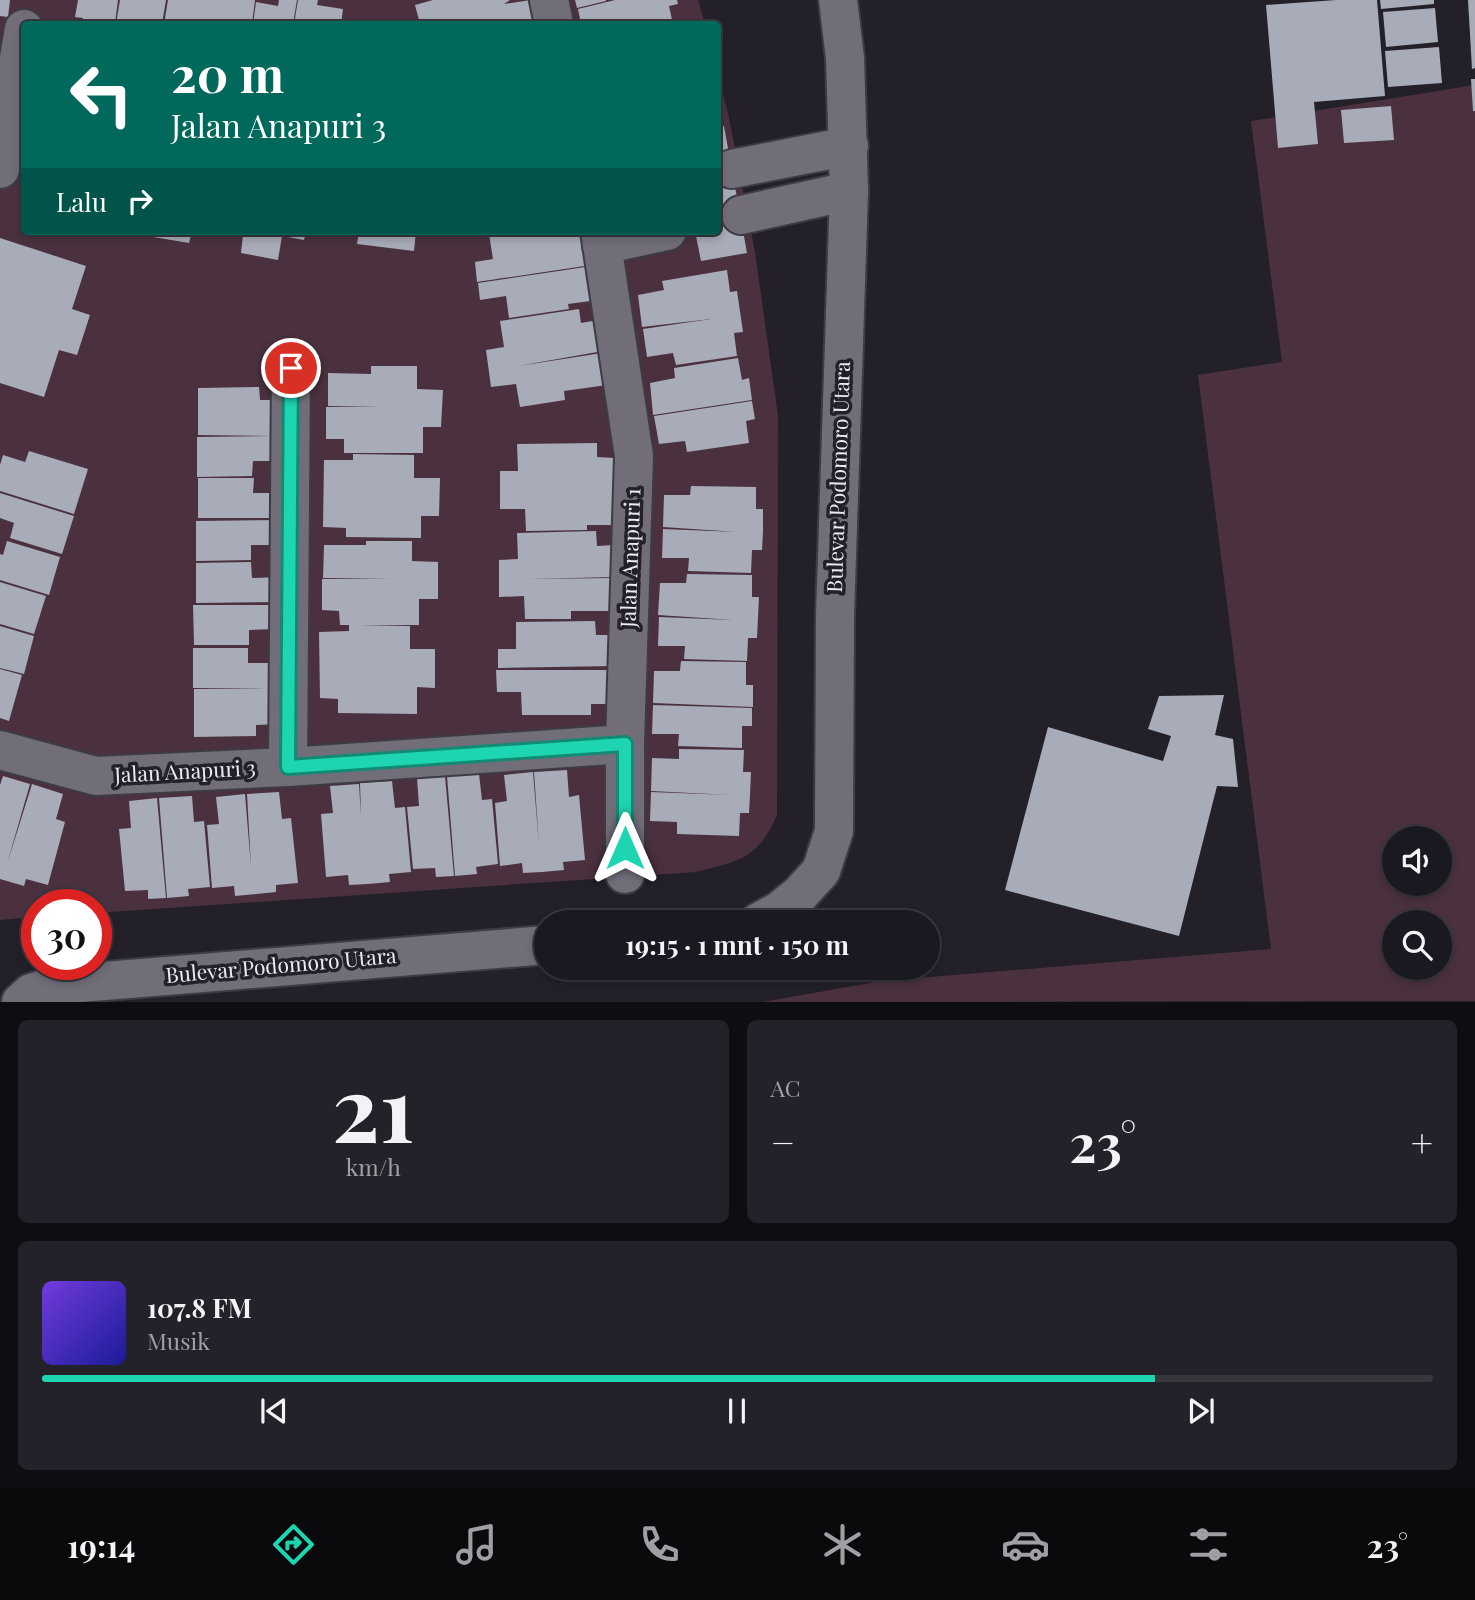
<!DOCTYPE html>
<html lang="id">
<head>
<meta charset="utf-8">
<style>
  :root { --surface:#1a1820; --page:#232129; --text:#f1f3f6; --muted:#9fa0a5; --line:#38373e; --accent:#1dd5b1 }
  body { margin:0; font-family:"Playfair Display",serif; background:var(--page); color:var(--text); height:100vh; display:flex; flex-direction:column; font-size:26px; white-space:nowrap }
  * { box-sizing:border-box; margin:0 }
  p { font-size:23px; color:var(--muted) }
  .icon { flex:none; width:38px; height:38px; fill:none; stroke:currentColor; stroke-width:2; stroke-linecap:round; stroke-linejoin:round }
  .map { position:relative; height:1002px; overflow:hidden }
  .sheet { display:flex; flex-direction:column; gap:18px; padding:18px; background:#0e0d12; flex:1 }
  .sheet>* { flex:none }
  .top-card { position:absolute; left:21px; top:21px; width:700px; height:214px; border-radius:7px; box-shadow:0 4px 10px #0003,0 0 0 2px var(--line); background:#00695c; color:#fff; overflow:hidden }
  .tools { position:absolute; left:1382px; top:826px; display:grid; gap:14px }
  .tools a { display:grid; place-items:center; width:70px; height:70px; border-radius:50%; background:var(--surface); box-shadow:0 4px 10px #0003,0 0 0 2px var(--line); font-size:35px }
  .speed { position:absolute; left:21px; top:889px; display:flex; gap:14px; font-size:35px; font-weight:700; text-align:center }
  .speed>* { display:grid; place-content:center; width:91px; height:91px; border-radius:50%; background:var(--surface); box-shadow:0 4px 10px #0003,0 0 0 2px var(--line); line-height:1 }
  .speed .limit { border:10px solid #d22; background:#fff; color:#111 }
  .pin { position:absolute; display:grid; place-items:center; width:60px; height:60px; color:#fff; margin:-30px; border:4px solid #fff; border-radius:50%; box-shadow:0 2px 7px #0007 }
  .me { position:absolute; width:77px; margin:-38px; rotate:0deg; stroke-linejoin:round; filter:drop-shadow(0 0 5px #0008) }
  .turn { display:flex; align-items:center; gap:24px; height:147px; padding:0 35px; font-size:32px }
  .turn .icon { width:91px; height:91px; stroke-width:2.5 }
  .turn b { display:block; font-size:49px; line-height:60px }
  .then { display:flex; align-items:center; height:66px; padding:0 35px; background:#0003; gap:14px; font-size:26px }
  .big { font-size:52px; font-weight:700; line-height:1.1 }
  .sheet .widget { flex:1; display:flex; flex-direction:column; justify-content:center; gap:10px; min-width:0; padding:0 24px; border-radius:10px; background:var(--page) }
  .sheet .dial { align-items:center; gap:0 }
  .dial b { font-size:91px; line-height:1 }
  .song { display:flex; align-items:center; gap:21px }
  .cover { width:84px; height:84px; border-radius:10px; background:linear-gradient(135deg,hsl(260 70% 55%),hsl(240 70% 35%)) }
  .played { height:7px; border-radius:4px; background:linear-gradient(90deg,var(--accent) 80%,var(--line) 80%) }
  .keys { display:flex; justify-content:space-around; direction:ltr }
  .heat { display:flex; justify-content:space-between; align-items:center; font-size:38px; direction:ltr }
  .sheet .tiles { flex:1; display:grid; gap:18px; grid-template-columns:1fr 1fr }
  .widget:last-child { grid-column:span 2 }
  .trip { position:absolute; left:534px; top:910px; width:406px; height:70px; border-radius:35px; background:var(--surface); box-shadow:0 4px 10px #0003,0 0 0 2px var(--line); font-weight:700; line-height:70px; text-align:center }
  .menu { display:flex; height:112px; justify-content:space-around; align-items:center; background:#0a0a0d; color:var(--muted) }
  .menu .icon { width:49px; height:49px }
  .menu .current { color:var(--accent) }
  .menu b { font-size:32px; color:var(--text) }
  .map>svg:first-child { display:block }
  .green { fill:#4b313f; fill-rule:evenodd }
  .building { fill:#a8abb8 }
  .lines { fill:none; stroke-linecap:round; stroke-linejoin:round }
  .minor-casing { stroke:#3d3b43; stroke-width:42 }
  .minor { stroke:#716e7a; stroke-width:38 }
  .route-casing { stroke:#138a73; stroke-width:18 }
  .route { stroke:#1dd5b1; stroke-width:12 }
  .labels { text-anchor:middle; stroke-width:7; stroke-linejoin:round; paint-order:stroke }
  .street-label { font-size:21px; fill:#eceaf1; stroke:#23202a }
</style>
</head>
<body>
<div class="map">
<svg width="1475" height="1002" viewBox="0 0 1475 1002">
  <rect width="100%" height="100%" fill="#23202a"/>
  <g class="green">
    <path d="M 0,0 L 698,0 L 705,24 L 24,24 L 24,231 L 718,231 L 718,73 L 729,118 L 755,252 L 778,416 L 777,815 C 758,859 739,861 696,872 L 96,913 L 96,905 L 37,905 L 37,917 L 0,920 Z"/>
    <path d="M 1475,85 L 1475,1001 L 763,1002 L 881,981 L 1271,949 L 1198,375 L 1282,362 L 1251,121 ZM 1395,838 L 1440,838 L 1440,884 L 1395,884 ZM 1395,922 L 1440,922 L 1440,968 L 1395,968 Z"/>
  </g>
  <g class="building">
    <polygon points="0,0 10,0 8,17 0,16"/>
    <polygon points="78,0 118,0 115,24 82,24 83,18 75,17"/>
    <polygon points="120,0 166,0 162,24 116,24"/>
    <polygon points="168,0 255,0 252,24 164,24"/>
    <polygon points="279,0 297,0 293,24 253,24 256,2 278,6"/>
    <polygon points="298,0 318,0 317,5 343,9 341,24 294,24"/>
    <polygon points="433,0 510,0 504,4 531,0 537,24 420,24 415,5"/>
    <polygon points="575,0 606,0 606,1 577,8"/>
    <polygon points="615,0 677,0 678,4 669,6 673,24 581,24 578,9"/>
    <polygon points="1336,0 1377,0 1385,96 1314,102 1318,144 1278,148 1266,5"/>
    <polygon points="1380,0 1434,0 1434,4 1381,9"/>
    <polygon points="1468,0 1475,0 1475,68 1472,69"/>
    <polygon points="1435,8 1438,42 1386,47 1383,12"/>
    <polygon points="1439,47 1442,83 1388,87 1385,51"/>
    <polygon points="1471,79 1475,79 1475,111 1473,111"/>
    <polygon points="1391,106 1394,140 1344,143 1341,110"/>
    <polygon points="724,126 747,253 701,261 695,231 718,231 718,127"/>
    <polygon points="154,231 192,231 189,243 153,237"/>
    <polygon points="229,231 306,231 304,240 282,236 278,260 241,253 243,235"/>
    <polygon points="359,231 416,231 414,251 357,244"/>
    <polygon points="505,231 569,231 570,236 587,233 591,265 477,282 475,262 493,259 489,234"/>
    <polygon points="0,238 86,266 72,309 90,315 77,355 59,350 44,397 0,383"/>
    <polygon points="592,266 598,300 568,304 569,309 509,318 506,296 480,300 478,283"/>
    <polygon points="727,270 730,292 737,291 743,332 734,333 737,356 676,365 673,353 647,357 643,329 711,319 642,327 638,295 664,290 662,281"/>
    <polygon points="579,309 581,323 598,320 603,351 518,366 602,353 607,385 564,391 565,400 520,407 516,384 491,387 486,350 504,347 500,321"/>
    <polygon points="738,358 742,380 749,378 752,400 653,415 650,383 675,378 674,368"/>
    <polygon points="371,366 417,366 417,389 443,390 441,427 423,427 423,453 344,453 344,439 326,439 326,407 380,407 328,406 328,373 371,374"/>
    <polygon points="259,387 260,400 282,400 281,461 253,461 252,476 197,477 197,437 275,436 198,435 198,388"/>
    <polygon points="752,401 755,419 746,421 749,443 687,452 685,441 659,444 654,416"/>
    <polygon points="597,443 597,457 615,458 617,525 587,525 587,530 526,531 525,509 500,509 500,471 518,471 517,444"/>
    <polygon points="29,451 88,469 74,514 0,491 0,465 3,455 25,462"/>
    <polygon points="353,454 414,455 414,478 440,478 439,516 421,516 421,538 346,537 346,528 323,527 324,460 353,460"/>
    <polygon points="198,478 254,478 253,493 283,493 283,518 198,518"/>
    <polygon points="691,486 756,487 756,509 763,509 763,532 762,550 752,550 751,573 688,571 689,558 662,558 663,529 737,532 663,527 664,495 690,495"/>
    <polygon points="0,493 74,516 62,554 10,538 14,523 0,518"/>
    <polygon points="280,520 280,545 251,545 251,560 196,561 196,521"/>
    <polygon points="596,531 597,546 614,545 615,577 527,579 613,578 613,611 571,611 571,619 525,619 524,596 499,597 499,560 518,559 517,533"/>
    <polygon points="7,541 60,557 49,595 0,580 0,554 3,555"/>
    <polygon points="366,541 412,541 412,561 438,562 438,599 419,599 419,625 360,625 410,626 410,649 435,649 435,688 417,687 417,714 338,713 338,699 320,698 319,632 349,631 349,625 340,625 339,611 322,610 322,579 391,579 323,578 324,545 366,545"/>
    <polygon points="251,562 252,578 280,577 280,602 196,603 196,563"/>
    <polygon points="687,574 752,575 752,597 759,597 757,638 748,638 747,661 684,659 685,646 658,646 659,617 733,620 658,615 660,583 686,583"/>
    <polygon points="0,582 46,596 34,634 0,624"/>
    <polygon points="193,605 278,605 278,629 249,630 249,645 194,645"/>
    <polygon points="595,621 596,635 613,635 614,666 498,668 498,649 516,649 516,622"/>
    <polygon points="0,626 34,636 24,674 0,668"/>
    <polygon points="193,648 248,648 248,663 277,663 279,724 256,725 256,736 194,737 194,689 266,688 193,688"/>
    <polygon points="681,661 746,662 746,685 753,685 753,707 653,703 654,671 680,671"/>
    <polygon points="0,669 22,675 9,721 0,718"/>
    <polygon points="496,670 614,670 614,704 591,704 591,715 522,715 521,692 497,692"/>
    <polygon points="1224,695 1215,735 1233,739 1238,787 1217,786 1179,936 1005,890 1048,727 1163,761 1171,736 1148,729 1159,696"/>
    <polygon points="653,705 752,708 752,726 742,726 742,748 678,746 679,734 652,734"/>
    <polygon points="679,749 744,750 743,772 751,772 750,795 749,813 740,813 739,836 677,834 677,822 650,821 651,792 730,795 651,791 652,758 679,759"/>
    <polygon points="567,770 569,797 579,795 585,860 563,862 564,870 542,872 523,873 522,863 500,866 495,803 507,801 504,775 533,772 539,845 534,772"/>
    <polygon points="479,774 482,800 492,799 498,864 476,867 477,874 455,876 447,776"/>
    <polygon points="3,776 30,784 7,864 32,784 63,794 56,819 65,822 48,885 26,879 24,886 0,879 0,785"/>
    <polygon points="445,776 454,876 436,877 435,868 413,869 407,807 419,806 417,778"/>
    <polygon points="392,781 395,808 405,807 411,872 389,874 390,882 368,884 349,885 348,875 326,877 321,814 333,813 330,786 359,784 361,816 360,783"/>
    <polygon points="279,792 282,819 291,818 298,883 276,885 276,892 235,896 234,886 212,888 207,825 219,824 216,797 245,794 251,867 247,794"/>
    <polygon points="192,796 194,822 204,821 210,887 188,889 189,896 167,898 159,798"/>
    <polygon points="157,798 166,898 148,899 148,890 125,891 119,829 131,828 129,801"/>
  </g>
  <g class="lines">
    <g class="minor-casing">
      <g id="minor">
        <polyline points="549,0 554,24"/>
        <polyline points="0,169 24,29"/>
        <polyline points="732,169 849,146"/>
        <polyline points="741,215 849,191"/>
        <polyline points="600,231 634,456 625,744 625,874"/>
        <polyline points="602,245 667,231"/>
        <polyline points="0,750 96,776 288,767 625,744"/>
        <polyline points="288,767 291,367"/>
        <polyline points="759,922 779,911 800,894 821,871 834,831 835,616 849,191 845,58 838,0"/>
        <polyline points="21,1002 31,993 56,985 546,945"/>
      </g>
    </g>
    <use href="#minor" class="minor"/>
  </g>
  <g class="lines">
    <g class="route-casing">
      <polyline id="route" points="291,368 288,767 625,744 625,848"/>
    </g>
    <use href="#route" class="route"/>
  </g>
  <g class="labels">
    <g class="street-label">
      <text transform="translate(839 477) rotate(-88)" y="7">Bulevar Podomoro Utara</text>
      <text transform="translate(631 558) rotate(-88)" y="7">Jalan Anapuri 1</text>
      <text transform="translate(185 772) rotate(-3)" y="7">Jalan Anapuri 3</text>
      <text transform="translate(281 966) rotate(-5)" y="7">Bulevar Podomoro Utara</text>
    </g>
  </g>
</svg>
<div class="tools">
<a><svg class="icon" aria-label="sound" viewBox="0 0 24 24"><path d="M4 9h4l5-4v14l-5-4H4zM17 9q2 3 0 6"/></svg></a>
<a><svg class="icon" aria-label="search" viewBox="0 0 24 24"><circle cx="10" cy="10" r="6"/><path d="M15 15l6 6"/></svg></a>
</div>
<div class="speed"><div class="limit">30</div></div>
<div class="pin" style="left:291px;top:368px;background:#d93025"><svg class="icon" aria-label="arrive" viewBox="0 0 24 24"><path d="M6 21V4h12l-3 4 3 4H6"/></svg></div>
<svg class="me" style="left:625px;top:848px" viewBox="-20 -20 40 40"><path d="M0-17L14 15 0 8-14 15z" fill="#1dd5b1" stroke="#fff" stroke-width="4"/></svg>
<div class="trip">19:15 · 1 mnt · 150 m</div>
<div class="top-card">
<div class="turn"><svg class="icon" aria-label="left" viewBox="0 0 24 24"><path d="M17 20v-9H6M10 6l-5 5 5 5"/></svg><div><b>20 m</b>Jalan Anapuri 3</div></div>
<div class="then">Lalu<svg class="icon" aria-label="right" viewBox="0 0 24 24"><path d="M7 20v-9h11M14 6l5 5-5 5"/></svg></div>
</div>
</div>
<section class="sheet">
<div class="tiles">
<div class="widget dial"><b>21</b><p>km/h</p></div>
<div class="widget"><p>AC</p>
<div class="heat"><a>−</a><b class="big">23°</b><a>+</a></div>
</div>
<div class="widget">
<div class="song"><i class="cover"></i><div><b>107.8 FM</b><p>Musik</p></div></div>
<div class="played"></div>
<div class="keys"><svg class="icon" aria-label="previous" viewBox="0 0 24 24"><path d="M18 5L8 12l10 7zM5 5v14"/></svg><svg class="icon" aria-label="pause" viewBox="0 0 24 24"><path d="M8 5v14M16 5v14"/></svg><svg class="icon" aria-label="next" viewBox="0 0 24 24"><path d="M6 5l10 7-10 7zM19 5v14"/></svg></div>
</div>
</div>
</section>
<nav class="menu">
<b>19:14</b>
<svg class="icon current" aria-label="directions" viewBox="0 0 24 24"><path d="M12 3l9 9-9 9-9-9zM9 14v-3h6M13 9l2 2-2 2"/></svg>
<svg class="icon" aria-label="music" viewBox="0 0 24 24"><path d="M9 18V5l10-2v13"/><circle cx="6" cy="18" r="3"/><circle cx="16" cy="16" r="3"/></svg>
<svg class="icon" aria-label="phone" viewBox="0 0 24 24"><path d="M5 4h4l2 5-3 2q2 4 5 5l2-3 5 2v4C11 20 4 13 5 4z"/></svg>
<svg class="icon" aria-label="climate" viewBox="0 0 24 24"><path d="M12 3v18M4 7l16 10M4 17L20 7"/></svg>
<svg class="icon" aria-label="car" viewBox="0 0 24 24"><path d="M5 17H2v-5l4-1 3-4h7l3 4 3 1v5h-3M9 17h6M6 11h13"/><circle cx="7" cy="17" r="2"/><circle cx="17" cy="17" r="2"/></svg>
<svg class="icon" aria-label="filters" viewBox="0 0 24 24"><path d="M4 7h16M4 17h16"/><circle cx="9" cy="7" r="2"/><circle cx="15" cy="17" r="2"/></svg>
<b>23°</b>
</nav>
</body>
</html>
